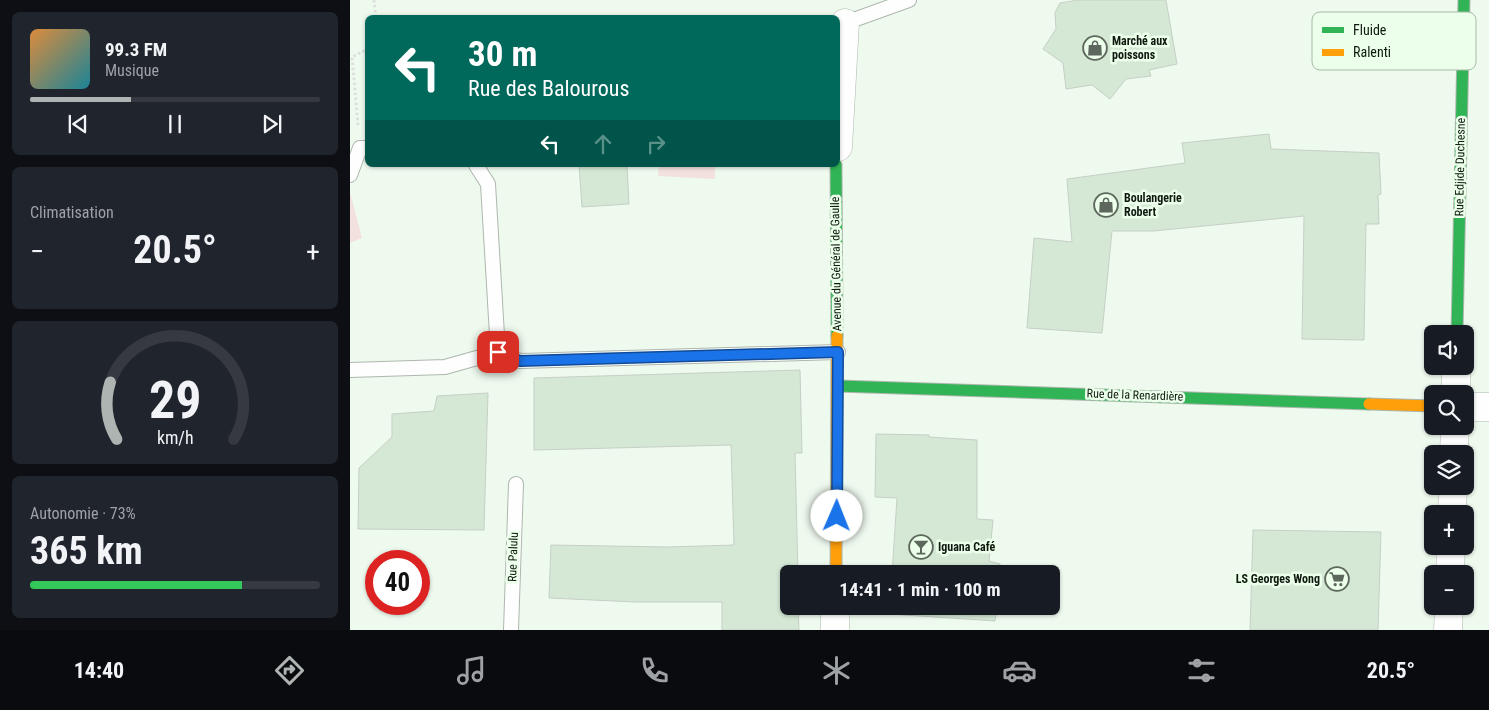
<!DOCTYPE html>
<html lang="fr">
<head>
<meta charset="utf-8">
<style>
  :root { --surface:#171b24; --page:#20242c; --text:#f1f3f6; --muted:#9ea1a6; --line:#363941; --accent:#aeb4b1 }
  body { margin:0; font-family:"Roboto Condensed",sans-serif; background:var(--page); color:var(--text); height:100vh; display:flex; flex-direction:column; font-size:19px; white-space:nowrap }
  * { box-sizing:border-box; margin:0 }
  p { font-size:16px; color:var(--muted) }
  .icon { flex:none; width:28px; height:28px; fill:none; stroke:currentColor; stroke-width:2; stroke-linecap:round; stroke-linejoin:round }
  .map { position:relative; flex:1; overflow:hidden }
  .panel { display:flex; flex-direction:column; gap:12px; padding:12px; background:#0d0f14; width:350px }
  .panel>* { flex:none }
  .top-card { position:absolute; left:15px; top:15px; width:475px; height:152px; border-radius:8px; box-shadow:0 1px 4px #0004; background:#00695c; color:#fff; overflow:hidden }
  .tools { position:absolute; left:1074px; top:325px; display:grid; gap:10px }
  .tools a { display:grid; place-items:center; width:50px; height:50px; border-radius:8px; background:var(--surface); box-shadow:0 1px 4px #0004; font-size:25px }
  .speed { position:absolute; left:15px; top:550px; display:flex; gap:10px; font-size:25px; font-weight:700; text-align:center }
  .speed>* { display:grid; place-content:center; width:65px; height:65px; border-radius:50%; background:var(--surface); box-shadow:0 1px 4px #0004; line-height:1 }
  .speed .limit { border:8px solid #d22; background:#fff; color:#111 }
  .pin { position:absolute; display:grid; place-items:center; width:42px; height:42px; color:#fff; margin:-21px; border-radius:10px; box-shadow:0 2px 8px #0006 }
  .me { position:absolute; width:55px; margin:-28px; rotate:1deg; stroke-linejoin:round; filter:drop-shadow(0 0 4px #0008) }
  .turn { display:flex; align-items:center; gap:18px; height:105px; padding:0 20px; font-size:22px }
  .turn .icon { width:65px; height:65px; stroke-width:2.5 }
  .turn b { display:block; font-size:35px; line-height:42px }
  .lanes { display:flex; align-items:center; height:48px; padding:0 20px; background:#0003; justify-content:center; gap:25px; direction:ltr }
  .lanes .off { opacity:.35 }
  .big { font-size:38px; font-weight:700; line-height:1.1 }
  .panel .card { flex:1; display:flex; flex-direction:column; justify-content:center; gap:8px; min-width:0; padding:0 18px; border-radius:8px; background:var(--page) }
  .panel .dial { align-items:center; gap:0 }
  .dial svg { height:130px; overflow:visible; fill:none; stroke:var(--line); stroke-width:7; stroke-linecap:round; text-anchor:middle }
  .dial text { fill:var(--text); stroke:none }
  .song { display:flex; align-items:center; gap:15px }
  .cover { width:60px; height:60px; border-radius:8px; background:linear-gradient(135deg,hsl(30 70% 55%),hsl(190 70% 35%)) }
  .played { height:5px; border-radius:2px; background:linear-gradient(90deg,var(--accent) 35%,var(--line) 35%) }
  .keys { display:flex; justify-content:space-around; direction:ltr }
  .heat { display:flex; justify-content:space-between; align-items:center; font-size:28px; direction:ltr }
  .charge { height:8px; border-radius:4px; background:linear-gradient(90deg,#34c759 73%,var(--line) 0) }
  .trip { position:absolute; left:430px; top:565px; width:280px; height:50px; border-radius:8px; background:var(--surface); box-shadow:0 1px 4px #0004; font-weight:700; line-height:50px; text-align:center }
  .tab-bar { display:flex; height:80px; justify-content:space-around; align-items:center; background:#090b0e; color:var(--muted) }
  .tab-bar .icon { width:35px; height:35px }
  .tab-bar .selected { color:var(--accent) }
  .tab-bar b { font-size:22px; color:var(--text) }
  main { display:flex; flex:1; min-height:0 }
  .map>svg:first-child { display:block }
  .green { fill:#f3e1de }
  .building { fill:#d4e8d5; stroke:#c6cfc6 }
  .lines { fill:none; stroke-linecap:round; stroke-linejoin:round }
  .lane-casing { stroke:#aeb7ae; stroke-width:16 }
  .street-casing { stroke:#aeb7ae; stroke-width:29 }
  .fast-casing { stroke:#aeb7ae; stroke-width:13 }
  .slow-casing { stroke:#aeb7ae; stroke-width:13 }
  .path { stroke:#dce0dc; stroke-width:3; stroke-dasharray:2.5 2.5; stroke-linecap:butt }
  .lane { stroke:#fdfefd; stroke-width:14 }
  .street { stroke:#fdfefd; stroke-width:28 }
  .fast { stroke:#30b455; stroke-width:11 }
  .slow { stroke:#ff9f0a; stroke-width:11 }
  .route-casing { stroke:#114b97; stroke-width:12 }
  .route { stroke:#1a73e8; stroke-width:9 }
  .labels { text-anchor:middle; stroke-width:5; stroke-linejoin:round; paint-order:stroke }
  .poi-label { font-size:12px; font-weight:bold; fill:#0f180f; stroke:#ebffea; text-anchor:start }
  .street-label { font-size:12px; fill:#0f180f; stroke:#ebffea }
  .key { fill:#ebffea; stroke:#a9baa8; stroke-width:1 }
  .key-label { font-size:14px; fill:#0f180f }
</style>
</head>
<body>
<main>
<section class="panel">
<div class="card">
<div class="song"><i class="cover"></i><div><b>99.3 FM</b><p>Musique</p></div></div>
<div class="played"></div>
<div class="keys"><svg class="icon" aria-label="previous" viewBox="0 0 24 24"><path d="M18 5L8 12l10 7zM5 5v14"/></svg><svg class="icon" aria-label="pause" viewBox="0 0 24 24"><path d="M8 5v14M16 5v14"/></svg><svg class="icon" aria-label="next" viewBox="0 0 24 24"><path d="M6 5l10 7-10 7zM19 5v14"/></svg></div>
</div>
<div class="card"><p>Climatisation</p>
<div class="heat"><a>−</a><b class="big">20.5°</b><a>+</a></div>
</div>
<div class="card dial"><svg viewBox="0 0 100 80">
<path d="M14 69A42 42 0 1 1 86 69"/>
<path d="M14 69A42 42 0 0 1 10 34" stroke="#aeb4b1"/>
<text x="50" y="56" font-size="32" font-weight="700">29</text>
<text x="50" y="72" font-size="11">km/h</text>
</svg></div>
<div class="card"><p>Autonomie · 73%</p><b class="big">365 km</b><div class="charge"></div></div>
</section>
<div class="map">
<svg width="1139" height="630" viewBox="0 0 1139 630">
  <rect width="100%" height="100%" fill="#effaef"/>
  <g class="green">
    <polygon points="309,165 365,165 365,179 308,176"/>
    <polygon points="0,192 12,238 0,243"/>
  </g>
  <g class="building">
    <polygon points="728,0 816,0 827,64 799,70 801,76 776,79 760,99 742,85 716,89 713,63 693,49 706,29 705,13 710,3"/>
    <polygon points="919,134 921,149 1029,153 1031,194 1028,195 1029,224 1016,224 1014,340 952,339 954,216 804,231 762,231 752,333 677,328 684,238 722,242 717,179 835,163 832,143"/>
    <polygon points="229,165 277,165 279,204 232,207"/>
    <polygon points="450,370 452,453 445,453 448,574 439,574 439,606 448,606 449,630 372,630 372,602 285,602 199,598 201,545 317,547 384,545 381,445 184,450 184,378"/>
    <polygon points="138,393 134,530 8,529 9,468 42,437 42,414 84,411 87,396"/>
    <polygon points="526,434 579,435 579,437 627,440 627,519 643,520 639,561 650,564 649,574 542,574 547,498 525,497"/>
    <polygon points="903,530 1031,532 1028,630 900,630"/>
    <polygon points="539,606 647,606 645,621 539,614"/>
  </g>
  <g class="lines">
    <g class="lane-casing">
      <g id="lane">
        <polyline points="495,23 559,0"/>
        <polyline points="126,165 138,184 148,352"/>
        <polyline points="0,175 10,148 18,148"/>
        <polyline points="0,370 95,367 148,352 170,361 488,352"/>
        <polyline points="161,630 166,484"/>
      </g>
    </g>
    <g class="street-casing">
      <g id="street">
        <polyline points="488,147 495,23"/>
        <polyline points="1106,394 1106,366"/>
        <polyline points="1115,407 1139,407"/>
        <polyline points="1104,454 1105,426"/>
        <polyline points="1102,514 1103,486"/>
        <polyline points="1100,574 1101,546"/>
        <polyline points="485,630 485,606"/>
        <polyline points="1098,630 1099,606"/>
      </g>
    </g>
    <g class="fast-casing">
      <g id="fast">
        <polyline points="486,165 487,336"/>
        <polyline points="1107,334 1114,0"/>
        <polyline points="488,386 1019,404"/>
      </g>
    </g>
    <g class="slow-casing">
      <g id="slow">
        <polyline points="1019,404 1082,406"/>
        <polyline points="486,574 487,336"/>
      </g>
    </g>
    <g class="path">
      <polyline points="24,0 26,18"/>
      <polyline points="8,125 2,57 18,49"/>
    </g>
    <use href="#lane" class="lane"/>
    <use href="#street" class="street"/>
    <use href="#fast" class="fast"/>
    <use href="#slow" class="slow"/>
  </g>
  <g class="lines">
    <g class="route-casing">
      <polyline id="route" points="148,352 170,361 488,352 487,516"/>
    </g>
    <use href="#route" class="route"/>
  </g>
  <defs>
    <g id="shop-ring" transform="scale(1.25)"><circle r="9.5" fill="#ebffea" stroke="#5d675d" stroke-width="1.5"/><path d="M-5-2.5h2.3a2.7 3.5 0 0 1 5.4 0H5L5.5 6h-11ZM-1.5-2.5h3a1.5 2.3 0 0 0-3 0Z" fill="#5d675d"/></g>
    <g id="bar-ring" transform="scale(1.25)"><circle r="9.5" fill="#ebffea" stroke="#5d675d" stroke-width="1.5"/><path d="M-6-5H6L.8 .8V4.5H3.5V6h-7V4.5H-.8V.8Z" fill="#5d675d"/></g>
    <g id="supermarket-ring" transform="scale(1.25)"><circle r="9.5" fill="#ebffea" stroke="#5d675d" stroke-width="1.5"/><path d="M-6-5.5h2.5l.6 2H6L4.5 2H-2.5L-4.4-4H-6ZM-1.5 3.2a1.3 1.3 0 1 0 .1 0ZM3 3.2a1.3 1.3 0 1 0 .1 0Z" fill="#5d675d"/></g>
  </defs>
  <g fill-rule="evenodd">
    <use href="#shop-ring" x="745" y="48"/>
    <use href="#shop-ring" x="756" y="205"/>
    <use href="#bar-ring" x="571" y="547"/>
    <use href="#supermarket-ring" x="987" y="579"/>
  </g>
  <g class="labels">
    <g class="poi-label">
      <text x="762" y="45">Marché aux<tspan x="762" dy="14">poissons</tspan></text>
      <text x="774" y="202">Boulangerie<tspan x="774" dy="14">Robert</tspan></text>
      <text x="588" y="551">Iguana Café</text>
      <text x="970" y="583" text-anchor="end">LS Georges Wong</text>
    </g>
    <g class="street-label">
      <text transform="translate(1110 167) rotate(-89)" y="4">Rue Edjide Duchesne</text>
      <text transform="translate(486 264) rotate(-91)" y="4">Avenue du Général de Gaulle</text>
      <text transform="translate(785 395) rotate(2)" y="4">Rue de la Renardière</text>
      <text transform="translate(163 557) rotate(-88)" y="4">Rue Palulu</text>
    </g>
  </g>
  <rect x="962" y="12" width="164" height="58" rx="8" class="key"/>
  <rect x="972" y="27" width="22" height="6" fill="#30b455"/>
  <rect x="972" y="49" width="22" height="7" fill="#ff9f0a"/>
  <g class="key-label">
    <text x="1003" y="35">Fluide</text>
    <text x="1003" y="57">Ralenti</text>
  </g>
</svg>
<div class="tools">
<a><svg class="icon" aria-label="sound" viewBox="0 0 24 24"><path d="M4 9h4l5-4v14l-5-4H4zM17 9q2 3 0 6"/></svg></a>
<a><svg class="icon" aria-label="search" viewBox="0 0 24 24"><circle cx="10" cy="10" r="6"/><path d="M15 15l6 6"/></svg></a>
<a><svg class="icon" aria-label="layers" viewBox="0 0 24 24"><path d="M12 4l9 5-9 5-9-5zM3 14l9 5 9-5"/></svg></a>
<a>+</a>
<a>−</a>
</div>
<div class="speed"><div class="limit">40</div></div>
<div class="pin" style="left:148px;top:352px;background:#d93025"><svg class="icon" aria-label="arrive" viewBox="0 0 24 24"><path d="M6 21V4h12l-3 4 3 4H6"/></svg></div>
<svg class="me" style="left:487px;top:516px" viewBox="-20 -20 40 40"><circle r="19" fill="#fff"/><path d="M0-13L10 11 0 6-10 11z" fill="#1a73e8"/></svg>
<div class="trip">14:41 · 1 min · 100 m</div>
<div class="top-card">
<div class="turn"><svg class="icon" aria-label="left" viewBox="0 0 24 24"><path d="M17 20v-9H6M10 6l-5 5 5 5"/></svg><div><b>30 m</b>Rue des Balourous</div></div>
<div class="lanes"><svg class="icon" aria-label="left" viewBox="0 0 24 24"><path d="M17 20v-9H6M10 6l-5 5 5 5"/></svg><svg class="icon off" aria-label="ahead" viewBox="0 0 24 24"><path d="M12 20V5M6 11l6-6 6 6"/></svg><svg class="icon off" aria-label="right" viewBox="0 0 24 24"><path d="M7 20v-9h11M14 6l5 5-5 5"/></svg></div>
</div>
</div>
</main>
<nav class="tab-bar">
<b>14:40</b>
<svg class="icon selected" aria-label="directions" viewBox="0 0 24 24"><path d="M12 3l9 9-9 9-9-9zM9 14v-3h6M13 9l2 2-2 2"/></svg>
<svg class="icon" aria-label="music" viewBox="0 0 24 24"><path d="M9 18V5l10-2v13"/><circle cx="6" cy="18" r="3"/><circle cx="16" cy="16" r="3"/></svg>
<svg class="icon" aria-label="phone" viewBox="0 0 24 24"><path d="M5 4h4l2 5-3 2q2 4 5 5l2-3 5 2v4C11 20 4 13 5 4z"/></svg>
<svg class="icon" aria-label="climate" viewBox="0 0 24 24"><path d="M12 3v18M4 7l16 10M4 17L20 7"/></svg>
<svg class="icon" aria-label="car" viewBox="0 0 24 24"><path d="M5 17H2v-5l4-1 3-4h7l3 4 3 1v5h-3M9 17h6M6 11h13"/><circle cx="7" cy="17" r="2"/><circle cx="17" cy="17" r="2"/></svg>
<svg class="icon" aria-label="filters" viewBox="0 0 24 24"><path d="M4 7h16M4 17h16"/><circle cx="9" cy="7" r="2"/><circle cx="15" cy="17" r="2"/></svg>
<b>20.5°</b>
</nav>
</body>
</html>
